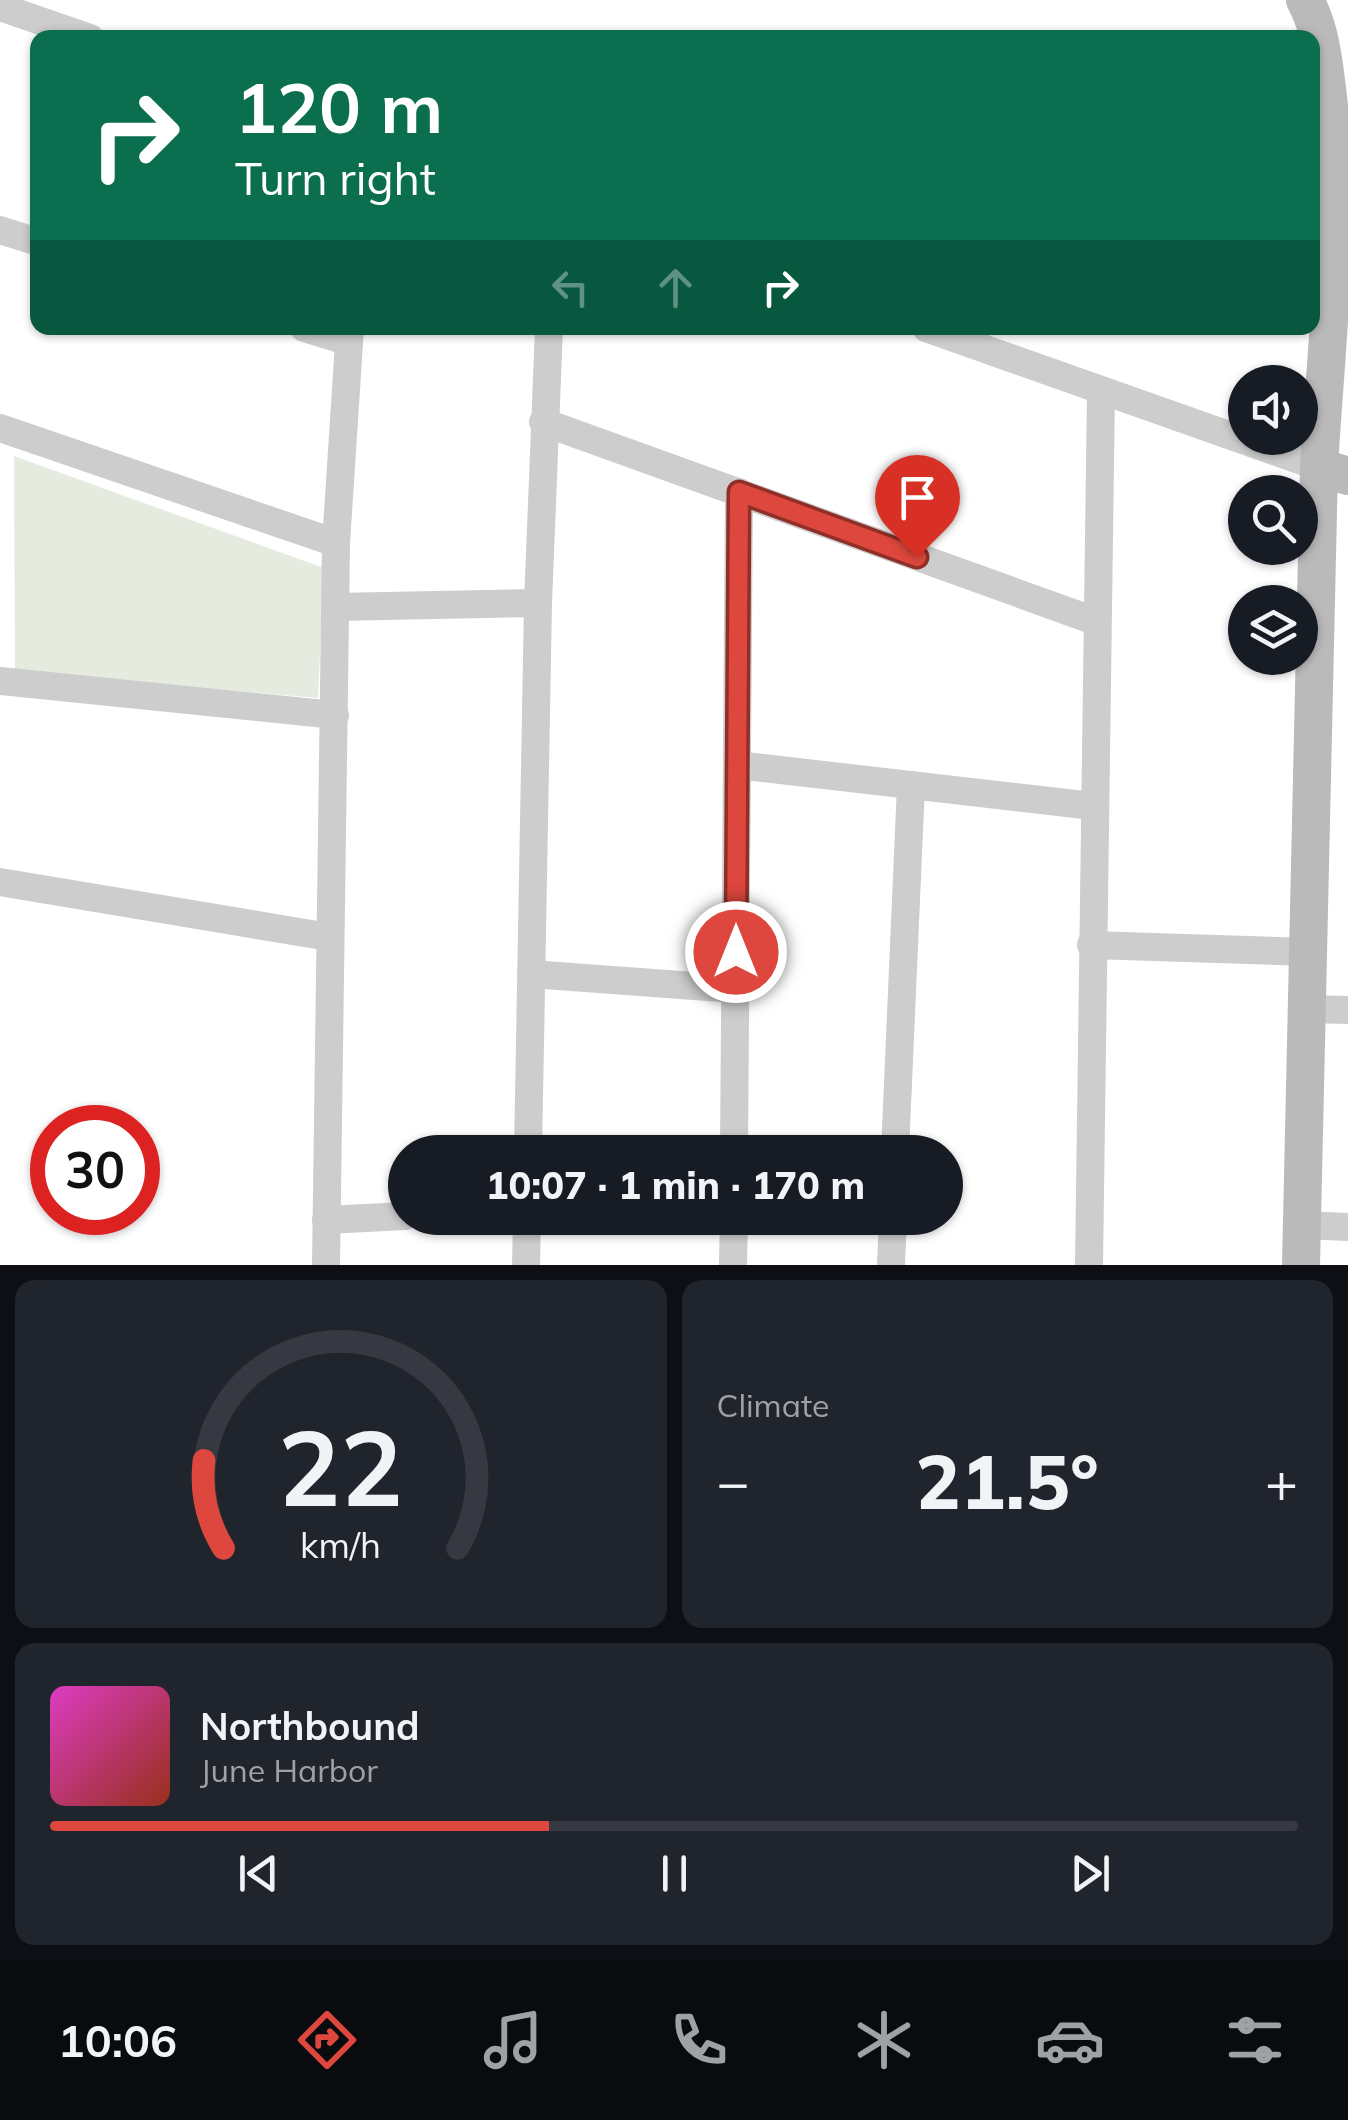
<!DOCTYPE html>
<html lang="en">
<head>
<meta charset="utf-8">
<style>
  :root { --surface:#171b24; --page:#20242c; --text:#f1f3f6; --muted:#9ea1a6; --line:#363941; --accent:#dd473d }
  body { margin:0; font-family:Mulish,sans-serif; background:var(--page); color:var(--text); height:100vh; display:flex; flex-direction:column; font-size:38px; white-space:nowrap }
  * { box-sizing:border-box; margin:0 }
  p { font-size:32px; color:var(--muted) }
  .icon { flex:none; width:55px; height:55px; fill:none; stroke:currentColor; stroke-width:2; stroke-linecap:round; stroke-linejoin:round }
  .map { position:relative; height:1265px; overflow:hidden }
  .drawer { display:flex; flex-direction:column; gap:15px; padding:15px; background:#0d0f14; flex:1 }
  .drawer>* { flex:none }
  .banner { position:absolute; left:30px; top:30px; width:1290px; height:305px; border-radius:20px; box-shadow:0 2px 8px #0004; background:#0b6e4f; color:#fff; overflow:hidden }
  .fabs { position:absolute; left:1228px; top:365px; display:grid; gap:20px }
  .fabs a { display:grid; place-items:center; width:90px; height:90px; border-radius:50%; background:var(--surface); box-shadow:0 2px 8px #0004; font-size:50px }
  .speed { position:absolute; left:30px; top:1105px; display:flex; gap:20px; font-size:50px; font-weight:700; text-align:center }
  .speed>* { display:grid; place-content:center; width:130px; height:130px; border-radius:50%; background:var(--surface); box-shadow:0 2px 8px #0004; line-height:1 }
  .speed .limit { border:15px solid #d22; background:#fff; color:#111 }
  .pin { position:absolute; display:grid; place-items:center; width:85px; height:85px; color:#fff; margin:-102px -42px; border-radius:50% 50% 50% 0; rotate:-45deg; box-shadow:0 0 10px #0007 }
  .pin .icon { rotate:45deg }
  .me { position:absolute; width:110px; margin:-55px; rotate:0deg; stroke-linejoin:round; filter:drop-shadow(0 0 8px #0008) }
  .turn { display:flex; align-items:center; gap:35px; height:210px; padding:0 40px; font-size:45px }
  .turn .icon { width:130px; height:130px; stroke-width:2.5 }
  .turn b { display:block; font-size:70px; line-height:85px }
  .lanes { display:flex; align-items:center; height:95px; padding:0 40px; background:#0003; justify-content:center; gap:50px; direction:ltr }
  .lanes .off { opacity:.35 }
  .big { font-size:75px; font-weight:800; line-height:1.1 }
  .drawer .card { flex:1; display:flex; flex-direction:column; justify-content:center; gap:15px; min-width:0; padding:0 35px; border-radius:20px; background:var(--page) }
  .drawer .dial { align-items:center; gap:0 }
  .dial svg { height:260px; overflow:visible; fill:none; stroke:var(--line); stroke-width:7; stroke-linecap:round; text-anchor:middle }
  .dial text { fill:var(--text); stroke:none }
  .song { display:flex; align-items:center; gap:30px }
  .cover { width:120px; height:120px; border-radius:15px; background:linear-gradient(135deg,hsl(310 70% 55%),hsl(10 70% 35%)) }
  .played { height:10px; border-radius:5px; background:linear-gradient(90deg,var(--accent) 40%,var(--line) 40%) }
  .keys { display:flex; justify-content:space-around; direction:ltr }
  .heat { display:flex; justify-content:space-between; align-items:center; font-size:55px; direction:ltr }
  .drawer .tiles { flex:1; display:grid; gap:15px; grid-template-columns:1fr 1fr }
  .card:last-child { grid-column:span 2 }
  .trip { position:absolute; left:388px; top:1135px; width:575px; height:100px; border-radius:50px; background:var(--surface); box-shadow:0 2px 8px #0004; font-weight:800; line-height:100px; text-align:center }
  .menu { display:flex; height:160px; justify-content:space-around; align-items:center; background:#090b0e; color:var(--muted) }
  .menu .icon { width:70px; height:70px }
  .menu .current { color:var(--accent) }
  .menu b { font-size:45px; color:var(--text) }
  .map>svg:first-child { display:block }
  .green { fill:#e5ecdf }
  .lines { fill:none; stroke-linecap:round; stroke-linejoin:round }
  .street { stroke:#cdcdcd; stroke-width:28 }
  .secondary { stroke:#bababa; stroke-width:38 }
  .route-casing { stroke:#902e28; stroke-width:25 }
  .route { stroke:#dd473d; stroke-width:18 }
</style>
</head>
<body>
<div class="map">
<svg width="1348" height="1265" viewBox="0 0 1348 1265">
  <rect width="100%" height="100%" fill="#fff"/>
  <polygon class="green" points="14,456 324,568 318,698 15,672"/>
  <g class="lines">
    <g class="street">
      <polyline points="0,7 90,38"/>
      <polyline points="0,230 38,242"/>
      <polyline points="304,328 349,342"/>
      <polyline points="926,328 1319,467"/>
      <polyline points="543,422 1095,621"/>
      <polyline points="0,428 336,543"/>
      <polyline points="336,607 538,603"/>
      <polyline points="0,681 335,715"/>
      <polyline points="737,765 1093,806"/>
      <polyline points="0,882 329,937"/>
      <polyline points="1091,945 1309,952"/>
      <polyline points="531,974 735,989"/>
      <polyline points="1307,1009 1348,1010"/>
      <polyline points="528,1152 538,603 549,328"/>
      <polyline points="734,1152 739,492"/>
      <polyline points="895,1152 911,785"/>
      <polyline points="326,1220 405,1216"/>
      <polyline points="1302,1225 1348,1227"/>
      <polyline points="326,1265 336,543 350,328"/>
      <polyline points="526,1265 527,1218"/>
      <polyline points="733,1265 734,1218"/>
      <polyline points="891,1265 893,1218"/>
      <polyline points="1089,1265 1101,391"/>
    </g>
    <g class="secondary">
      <path d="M 1305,0 C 1321,29 1324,64 1328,97 C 1342,219 1326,345 1319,467 L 1348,476"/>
      <polyline points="1301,1265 1319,467"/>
    </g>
  </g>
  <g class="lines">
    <g class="route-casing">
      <polyline id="route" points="736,952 739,492 917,557"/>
    </g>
    <use href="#route" class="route"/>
  </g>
</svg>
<div class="fabs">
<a><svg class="icon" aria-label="sound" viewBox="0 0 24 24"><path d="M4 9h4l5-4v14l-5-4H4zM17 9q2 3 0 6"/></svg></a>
<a><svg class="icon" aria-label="search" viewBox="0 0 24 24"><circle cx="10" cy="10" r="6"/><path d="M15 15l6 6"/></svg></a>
<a><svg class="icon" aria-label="layers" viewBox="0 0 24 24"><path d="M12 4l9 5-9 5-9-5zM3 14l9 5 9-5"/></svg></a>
</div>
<div class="speed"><div class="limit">30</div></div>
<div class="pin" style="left:917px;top:557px;background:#d93025"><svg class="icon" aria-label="arrive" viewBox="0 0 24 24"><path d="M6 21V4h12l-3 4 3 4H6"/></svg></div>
<svg class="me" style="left:736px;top:952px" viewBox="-20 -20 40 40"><circle r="17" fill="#dd473d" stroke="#fff" stroke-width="3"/><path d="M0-11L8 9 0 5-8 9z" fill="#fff"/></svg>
<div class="trip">10:07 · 1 min · 170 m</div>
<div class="banner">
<div class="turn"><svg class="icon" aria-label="right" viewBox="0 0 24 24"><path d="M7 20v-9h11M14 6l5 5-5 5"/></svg><div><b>120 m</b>Turn right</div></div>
<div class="lanes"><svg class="icon off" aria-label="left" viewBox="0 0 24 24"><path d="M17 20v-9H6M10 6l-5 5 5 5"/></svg><svg class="icon off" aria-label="ahead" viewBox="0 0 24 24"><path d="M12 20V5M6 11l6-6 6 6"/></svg><svg class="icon" aria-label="right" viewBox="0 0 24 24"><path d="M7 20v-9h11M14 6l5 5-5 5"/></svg></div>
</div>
</div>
<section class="drawer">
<div class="tiles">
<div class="card dial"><svg viewBox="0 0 100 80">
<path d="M14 69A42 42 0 1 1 86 69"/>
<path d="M14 69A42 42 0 0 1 8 42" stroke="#dd473d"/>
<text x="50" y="56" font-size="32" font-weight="700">22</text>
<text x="50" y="72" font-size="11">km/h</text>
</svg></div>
<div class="card"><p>Climate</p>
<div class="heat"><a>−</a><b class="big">21.5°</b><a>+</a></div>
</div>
<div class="card">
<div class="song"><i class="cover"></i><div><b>Northbound</b><p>June Harbor</p></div></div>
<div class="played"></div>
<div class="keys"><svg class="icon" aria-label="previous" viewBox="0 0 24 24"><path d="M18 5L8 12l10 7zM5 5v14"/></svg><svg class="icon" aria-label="pause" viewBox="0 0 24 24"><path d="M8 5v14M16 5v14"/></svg><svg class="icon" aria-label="next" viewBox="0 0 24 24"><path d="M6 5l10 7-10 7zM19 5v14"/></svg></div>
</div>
</div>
</section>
<nav class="menu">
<b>10:06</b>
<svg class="icon current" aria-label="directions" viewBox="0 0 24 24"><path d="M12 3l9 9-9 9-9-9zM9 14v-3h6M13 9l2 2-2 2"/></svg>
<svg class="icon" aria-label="music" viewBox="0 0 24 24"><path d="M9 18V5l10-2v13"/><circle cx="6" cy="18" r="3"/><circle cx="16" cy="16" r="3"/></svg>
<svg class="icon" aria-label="phone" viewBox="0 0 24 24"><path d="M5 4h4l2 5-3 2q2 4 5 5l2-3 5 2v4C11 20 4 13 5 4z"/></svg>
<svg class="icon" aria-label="climate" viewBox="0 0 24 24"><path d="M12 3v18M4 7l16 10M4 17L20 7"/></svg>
<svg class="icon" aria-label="car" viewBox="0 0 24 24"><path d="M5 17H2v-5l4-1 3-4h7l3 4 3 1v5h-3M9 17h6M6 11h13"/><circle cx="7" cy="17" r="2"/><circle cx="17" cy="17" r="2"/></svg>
<svg class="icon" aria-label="filters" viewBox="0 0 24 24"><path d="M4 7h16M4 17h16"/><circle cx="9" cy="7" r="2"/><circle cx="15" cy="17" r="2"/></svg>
</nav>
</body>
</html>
